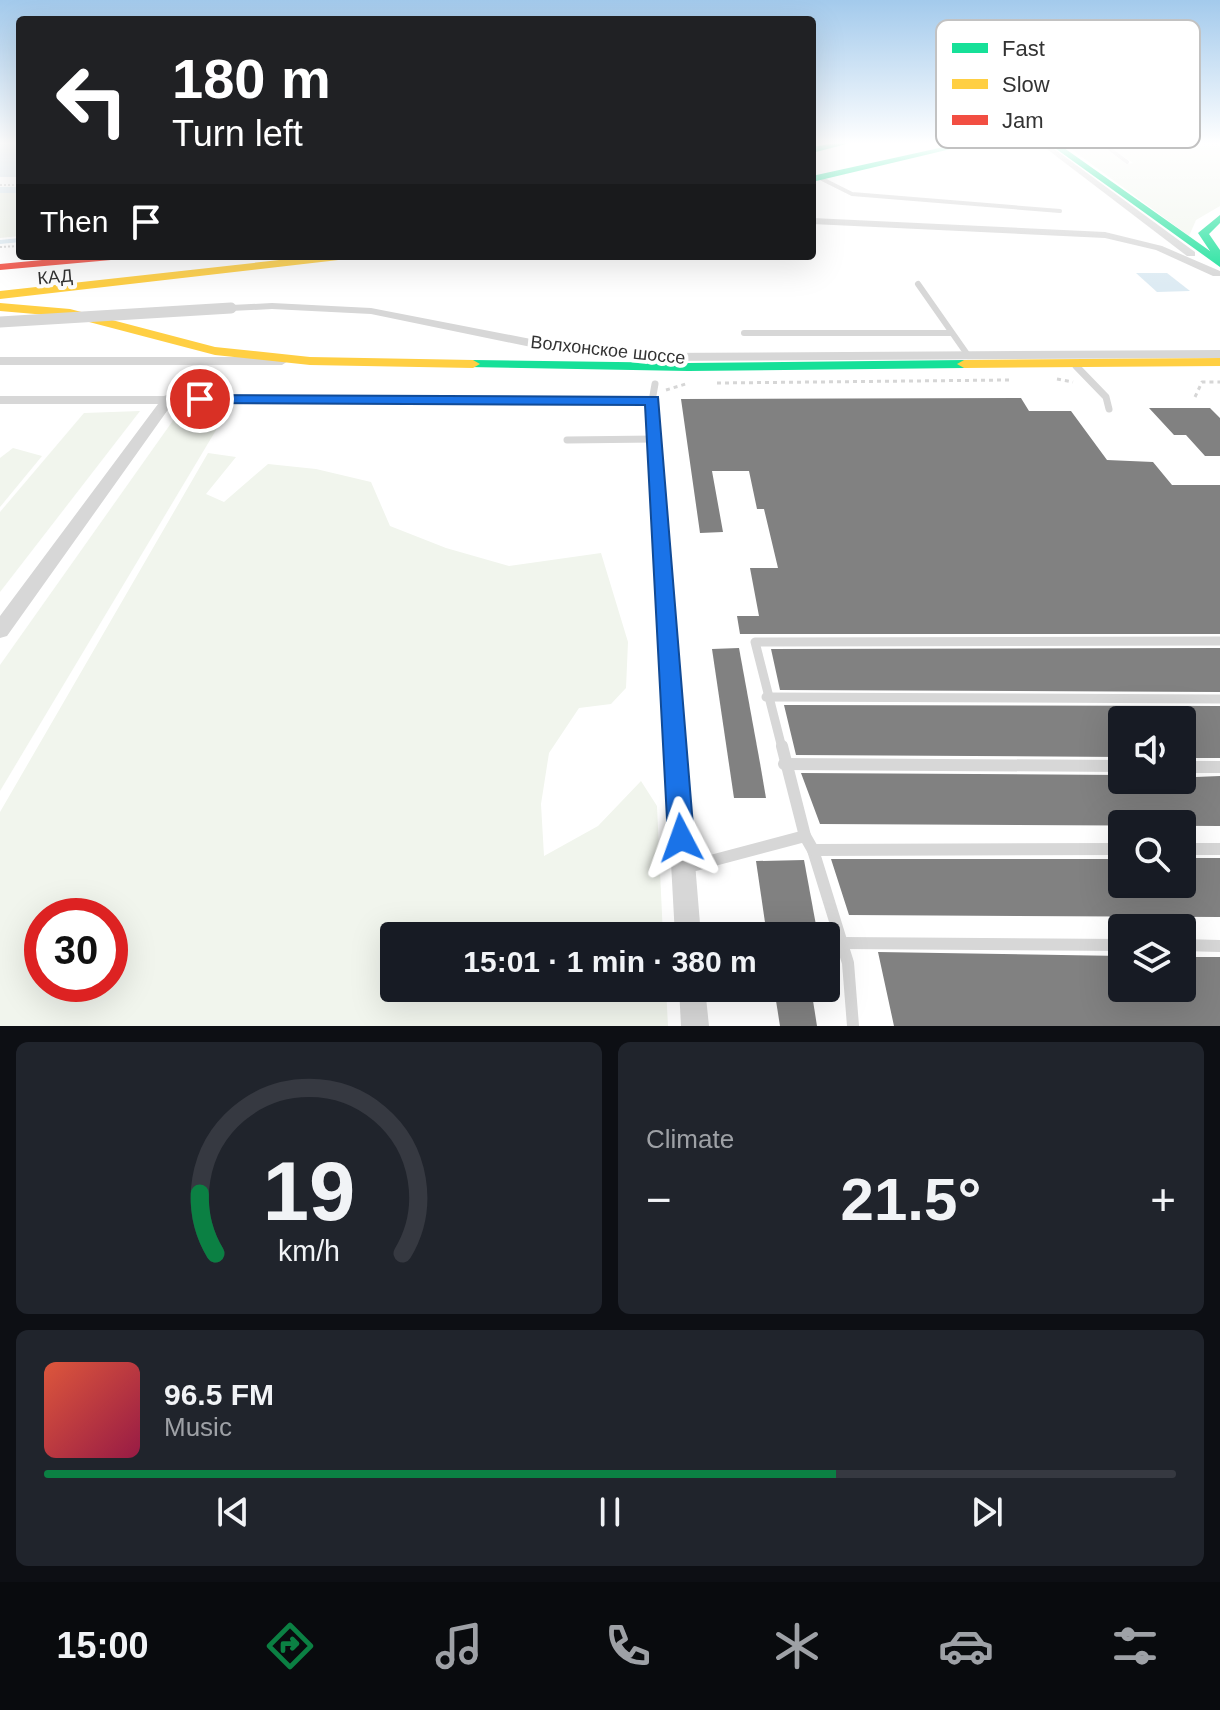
<!DOCTYPE html>
<html lang="en">
<head>
<meta charset="utf-8">
<style>
  :root { --surface:#171b24; --page:#20242c; --text:#f1f3f6; --muted:#9ea1a6; --line:#363941; --accent:#0b8043 }
  body { margin:0; font-family:Arial,sans-serif; background:var(--page); color:var(--text); height:100vh; display:flex; flex-direction:column; font-size:30px; white-space:nowrap }
  * { box-sizing:border-box; margin:0 }
  p { font-size:26px; color:var(--muted) }
  .icon { flex:none; width:44px; height:44px; fill:none; stroke:currentColor; stroke-width:2; stroke-linecap:round; stroke-linejoin:round }
  .map { position:relative; height:1026px; overflow:hidden }
  .side { display:flex; flex-direction:column; gap:16px; padding:16px; background:#0d0f14; flex:1 }
  .side>* { flex:none }
  .banner { position:absolute; left:16px; top:16px; width:800px; height:244px; border-radius:8px; box-shadow:0 8px 32px #0002; background:#202124; color:#fff; overflow:hidden }
  .controls { position:absolute; left:1108px; top:706px; display:grid; gap:16px }
  .controls a { display:grid; place-items:center; width:88px; height:88px; border-radius:8px; background:var(--surface); box-shadow:0 8px 32px #0002; font-size:40px }
  .speed { position:absolute; left:24px; top:898px; display:flex; gap:16px; font-size:40px; font-weight:700; text-align:center }
  .speed>* { display:grid; place-content:center; width:104px; height:104px; border-radius:50%; background:var(--surface); box-shadow:0 8px 32px #0002; line-height:1 }
  .speed .limit { border:12px solid #d22; background:#fff; color:#111 }
  .pin { position:absolute; display:grid; place-items:center; width:68px; height:68px; color:#fff; margin:-34px; border:4px solid #fff; border-radius:50%; box-shadow:0 2px 8px #0007 }
  .me { position:absolute; width:88px; margin:-44px; rotate:356deg; stroke-linejoin:round; filter:drop-shadow(0 0 6px #0008) }
  .turn { display:flex; align-items:center; gap:28px; height:168px; padding:0 24px; font-size:36px }
  .turn .icon { width:104px; height:104px; stroke-width:2.5 }
  .turn b { display:block; font-size:56px; line-height:68px }
  .then { display:flex; align-items:center; height:76px; padding:0 24px; background:#0003; gap:16px; font-size:30px }
  .big { font-size:60px; font-weight:800; line-height:1.1 }
  .side .tile { flex:1; display:flex; flex-direction:column; justify-content:center; gap:12px; min-width:0; padding:0 28px; border-radius:12px; background:var(--page) }
  .side .dial { align-items:center; gap:0 }
  .dial svg { height:208px; overflow:visible; fill:none; stroke:var(--line); stroke-width:7; stroke-linecap:round; text-anchor:middle }
  .dial text { fill:var(--text); stroke:none }
  .song { display:flex; align-items:center; gap:24px }
  .cover { width:96px; height:96px; border-radius:12px; background:linear-gradient(135deg,hsl(10 70% 55%),hsl(340 70% 35%)) }
  .played { height:8px; border-radius:4px; background:linear-gradient(90deg,var(--accent) 70%,var(--line) 70%) }
  .keys { display:flex; justify-content:space-around; direction:ltr }
  .heat { display:flex; justify-content:space-between; align-items:center; font-size:44px; direction:ltr }
  .side .tiles { flex:1; display:grid; gap:16px; grid-template-columns:1fr 1fr }
  .tile:last-child { grid-column:span 2 }
  .trip { position:absolute; left:380px; top:922px; width:460px; height:80px; border-radius:8px; background:var(--surface); box-shadow:0 8px 32px #0002; font-weight:800; line-height:80px; text-align:center }
  .tab-bar { display:flex; height:128px; justify-content:space-around; align-items:center; background:#090b0e; color:var(--muted) }
  .tab-bar .icon { width:56px; height:56px }
  .tab-bar .current { color:var(--accent) }
  .tab-bar b { font-size:36px; color:var(--text) }
  .map>svg:first-child { display:block }
  .green { fill:#f1f5ed; fill-rule:evenodd }
  .water { fill:#ddebf3 }
  .lines { fill:none; stroke-linecap:round; stroke-linejoin:round }
  .stream-far1 { stroke:#ddebf3; stroke-width:3 }
  .stream { stroke:#ddebf3; stroke-width:4 }
  .canal { fill:#ddebf3; fill-rule:evenodd }
  .building { fill:#818181 }
  .path-far1 { stroke:#d6d6d6; stroke-width:2; stroke-dasharray:2 2; stroke-linecap:butt }
  .path { stroke:#d6d6d6; stroke-width:3; stroke-dasharray:4 4; stroke-linecap:butt }
  .lane-far4 { stroke:#d7d7d7; stroke-width:4 }
  .lane-far3 { stroke:#d7d7d7; stroke-width:6 }
  .lane-far2 { stroke:#d7d7d7; stroke-width:7 }
  .lane-far1 { stroke:#d7d7d7; stroke-width:9 }
  .lane { stroke:#d7d7d7; stroke-width:12 }
  .street { fill:#d7d7d7; fill-rule:evenodd }
  .fast { fill:#16e098; fill-rule:evenodd }
  .slow { fill:#ffcf43; fill-rule:evenodd }
  .jam { fill:#f24e42; fill-rule:evenodd }
  .street-bridge { stroke:#d7d7d7; stroke-width:11 }
  .route { fill:#1a73e8; stroke:#114b97; stroke-width:2 }
  .labels { text-anchor:middle; stroke-width:8; stroke-linejoin:round; paint-order:stroke }
  .far-street-label { font-size:18px; fill:#333; stroke:#fff }
  .key { fill:#fff; stroke:#c2c2c2; stroke-width:2 }
  .key-label { font-size:22px; fill:#333 }
</style>
</head>
<body>
<div class="map">
<svg width="1220" height="1026" viewBox="0 0 1220 1026">
  <rect width="100%" height="100%" fill="#fff"/>
  <g class="green">
    <polygon points="1063,143 1098,143 1126,164 1133,163 1105,143 1220,143 1220,206 1196,220 1189,236"/>
    <polygon points="0,192 20,192 20,236 0,238"/>
    <polygon points="228,410 0,791 0,665 179,412"/>
    <polygon points="140,411 0,592 0,512 84,413"/>
    <polygon points="13,448 42,456 0,507 0,458"/>
    <path d="M 208,453 L 236,457 L 206,494 L 224,502 L 268,464 L 316,469 L 371,482 L 390,526 L 446,548 L 509,566 L 601,553 L 628,642 L 626,688 L 611,704 L 579,708 L 549,753 L 541,804 L 544,856 L 598,826 L 641,781 L 657,806 L 663,936 L 394,936 L 394,988 L 666,988 L 668,1026 L 0,1026 L 0,812 ZM 110,916 L 110,984 L 42,984 L 42,916 Z"/>
  </g>
  <g class="water">
    <rect x="0" y="143" width="20" height="34"/>
    <polygon points="1136,273 1167,273 1190,291 1157,292"/>
  </g>
  <g class="lines">
    <polyline class="stream-far1" points="9,241 20,240"/>
    <polyline class="stream" points="0,242 20,240"/>
    <rect class="canal" x="0" y="187" width="20" height="6"/>
  </g>
  <g class="building">
    <polygon points="1021,398 1029,411 1071,411 1107,460 1153,462 1172,485 1220,485 1220,634 740,634 737,616 759,616 750,568 778,568 764,509 757,509 749,471 712,471 723,532 700,533 681,399"/>
    <polygon points="1149,408 1210,408 1220,418 1220,456 1205,456 1186,435 1174,435"/>
    <polygon points="739,648 760,763 766,798 734,798 712,649"/>
    <polygon points="1220,648 1220,692 780,690 771,649"/>
    <polygon points="784,705 1220,706 1220,758 1182,758 1182,720 1122,720 1122,757 796,755"/>
    <polygon points="801,773 1122,775 1122,780 1220,776 1220,826 820,824"/>
    <polygon points="1182,858 1220,858 1220,917 849,915 831,859 1122,859 1122,884 1182,884"/>
    <polygon points="804,860 818,936 767,936 756,861"/>
    <polygon points="878,952 1122,956 1122,988 1182,988 1182,957 1220,957 1220,1026 894,1026"/>
    <polygon points="774,988 811,988 817,1026 780,1026"/>
  </g>
  <g class="lines">
    <g class="path-far1">
      <polyline points="0,185 20,185"/>
      <polyline points="0,247 20,246"/>
    </g>
    <g class="path">
      <polyline points="1057,379 1073,382"/>
      <polyline points="717,383 1009,380"/>
      <polyline points="666,390 689,383"/>
      <polyline points="1195,397 1202,382 1220,382"/>
    </g>
    <g class="lane-far4">
      <polyline points="1102,143 1127,162"/>
      <polyline points="822,179 852,194 1060,211"/>
    </g>
    <g class="lane-far3">
      <polyline points="918,284 967,354"/>
      <polyline points="744,333 951,333"/>
      <polyline points="1073,363 1078,368"/>
    </g>
    <g class="lane-far2">
      <polyline points="1076,366 1106,397 1109,409"/>
      <polyline points="652,401 655,384"/>
      <polyline points="567,440 655,439"/>
    </g>
    <g class="lane-far1">
      <polyline points="766,697 1220,699"/>
      <polyline points="782,748 755,642 1220,641"/>
    </g>
    <g class="lane">
      <polyline points="782,746 805,836"/>
      <polyline points="784,764 1122,766"/>
      <polyline points="1182,767 1220,767"/>
      <polyline points="1182,849 1220,849"/>
      <polyline points="813,850 848,963 853,1026"/>
      <polyline points="688,867 805,836 813,850 1122,849"/>
      <polyline points="841,943 1122,945"/>
      <polyline points="1182,945 1220,946"/>
    </g>
    <g class="street">
      <polygon points="1039,143 1046,143 1195,252 1195,256 1187,256"/>
      <polygon points="812,218 1105,232 1162,246 1220,271 1220,276 1213,276 1156,250 1105,238 812,224"/>
      <polygon points="272,303 371,308 536,340 652,353 1220,350 1220,358 652,361 536,348 371,314 272,309 231,311 225,308 231,305"/>
      <polygon points="0,357 282,357 288,361 282,365 0,365"/>
      <polygon points="170,394 175,396 657,398 701,936 675,936 646,405 172,404 7,636 0,638 0,616 158,404 0,404 0,396 164,396"/>
      <polygon points="679,988 705,988 709,1026 681,1026"/>
    </g>
    <g class="fast">
      <polygon points="836,143 850,143 812,153 812,147"/>
      <polygon points="962,143 976,143 812,182 812,176"/>
      <polygon points="1048,143 1057,143 1210,251 1198,233 1220,215 1220,223 1209,234 1220,250 1220,267"/>
      <polygon points="473,360 688,363 964,360 971,364 964,368 688,371 468,367 466,364"/>
    </g>
    <g class="slow">
      <polygon points="316,256 353,256 347,259 0,299 0,291"/>
      <polygon points="0,303 70,309 215,347 310,357 473,360 480,364 473,368 310,365 215,355 70,317 0,311"/>
      <polygon points="1220,358 1220,366 964,368 957,364 964,360"/>
    </g>
    <polygon class="jam" points="84,256 128,256 122,259 0,270 0,264"/>
    <polyline class="street-bridge" points="0,322 231,308"/>
  </g>
  <linearGradient id="sky" x2="0" y2="1"><stop stop-color="#a3caec"/><stop offset="0.5" stop-color="#fff"/><stop offset="1" stop-color="#fff" stop-opacity="0"/></linearGradient>
  <rect width="1220" height="286" fill="url(#sky)"/>
  <polygon class="route" points="195,395 658,397 694,838 690,847 681,851 672,847 668,838 645,405 200,403 193,399"/>
  <g class="labels">
    <g class="far-street-label">
      <text transform="translate(55 277) rotate(-5)" y="6">КАД</text>
      <text transform="translate(608 350) rotate(6)" y="6">Волхонское шоссе</text>
    </g>
  </g>
  <rect x="936" y="20" width="264" height="128" rx="12" class="key"/>
  <rect x="952" y="43" width="36" height="10" fill="#16e098"/>
  <rect x="952" y="79" width="36" height="10" fill="#ffcf43"/>
  <rect x="952" y="115" width="36" height="10" fill="#f24e42"/>
  <g class="key-label">
    <text x="1002" y="56">Fast</text>
    <text x="1002" y="92">Slow</text>
    <text x="1002" y="128">Jam</text>
  </g>
</svg>
<div class="controls">
<a><svg class="icon" aria-label="sound" viewBox="0 0 24 24"><path d="M4 9h4l5-4v14l-5-4H4zM17 9q2 3 0 6"/></svg></a>
<a><svg class="icon" aria-label="search" viewBox="0 0 24 24"><circle cx="10" cy="10" r="6"/><path d="M15 15l6 6"/></svg></a>
<a><svg class="icon" aria-label="layers" viewBox="0 0 24 24"><path d="M12 4l9 5-9 5-9-5zM3 14l9 5 9-5"/></svg></a>
</div>
<div class="speed"><div class="limit">30</div></div>
<div class="pin" style="left:200px;top:399px;background:#d93025"><svg class="icon" aria-label="arrive" viewBox="0 0 24 24"><path d="M6 21V4h12l-3 4 3 4H6"/></svg></div>
<svg class="me" style="left:681px;top:838px" viewBox="-20 -20 40 40"><path d="M0-17L14 15 0 8-14 15z" fill="#1a73e8" stroke="#fff" stroke-width="4"/></svg>
<div class="trip">15:01 · 1 min · 380 m</div>
<div class="banner">
<div class="turn"><svg class="icon" aria-label="left" viewBox="0 0 24 24"><path d="M17 20v-9H6M10 6l-5 5 5 5"/></svg><div><b>180 m</b>Turn left</div></div>
<div class="then">Then<svg class="icon" aria-label="arrive" viewBox="0 0 24 24"><path d="M6 21V4h12l-3 4 3 4H6"/></svg></div>
</div>
</div>
<section class="side">
<div class="tiles">
<div class="tile dial"><svg viewBox="0 0 100 80">
<path d="M14 69A42 42 0 1 1 86 69"/>
<path d="M14 69A42 42 0 0 1 8 46" stroke="#0b8043"/>
<text x="50" y="56" font-size="32" font-weight="700">19</text>
<text x="50" y="72" font-size="11">km/h</text>
</svg></div>
<div class="tile"><p>Climate</p>
<div class="heat"><a>−</a><b class="big">21.5°</b><a>+</a></div>
</div>
<div class="tile">
<div class="song"><i class="cover"></i><div><b>96.5 FM</b><p>Music</p></div></div>
<div class="played"></div>
<div class="keys"><svg class="icon" aria-label="previous" viewBox="0 0 24 24"><path d="M18 5L8 12l10 7zM5 5v14"/></svg><svg class="icon" aria-label="pause" viewBox="0 0 24 24"><path d="M8 5v14M16 5v14"/></svg><svg class="icon" aria-label="next" viewBox="0 0 24 24"><path d="M6 5l10 7-10 7zM19 5v14"/></svg></div>
</div>
</div>
</section>
<nav class="tab-bar">
<b>15:00</b>
<svg class="icon current" aria-label="directions" viewBox="0 0 24 24"><path d="M12 3l9 9-9 9-9-9zM9 14v-3h6M13 9l2 2-2 2"/></svg>
<svg class="icon" aria-label="music" viewBox="0 0 24 24"><path d="M9 18V5l10-2v13"/><circle cx="6" cy="18" r="3"/><circle cx="16" cy="16" r="3"/></svg>
<svg class="icon" aria-label="phone" viewBox="0 0 24 24"><path d="M5 4h4l2 5-3 2q2 4 5 5l2-3 5 2v4C11 20 4 13 5 4z"/></svg>
<svg class="icon" aria-label="climate" viewBox="0 0 24 24"><path d="M12 3v18M4 7l16 10M4 17L20 7"/></svg>
<svg class="icon" aria-label="car" viewBox="0 0 24 24"><path d="M5 17H2v-5l4-1 3-4h7l3 4 3 1v5h-3M9 17h6M6 11h13"/><circle cx="7" cy="17" r="2"/><circle cx="17" cy="17" r="2"/></svg>
<svg class="icon" aria-label="filters" viewBox="0 0 24 24"><path d="M4 7h16M4 17h16"/><circle cx="9" cy="7" r="2"/><circle cx="15" cy="17" r="2"/></svg>
</nav>
</body>
</html>
